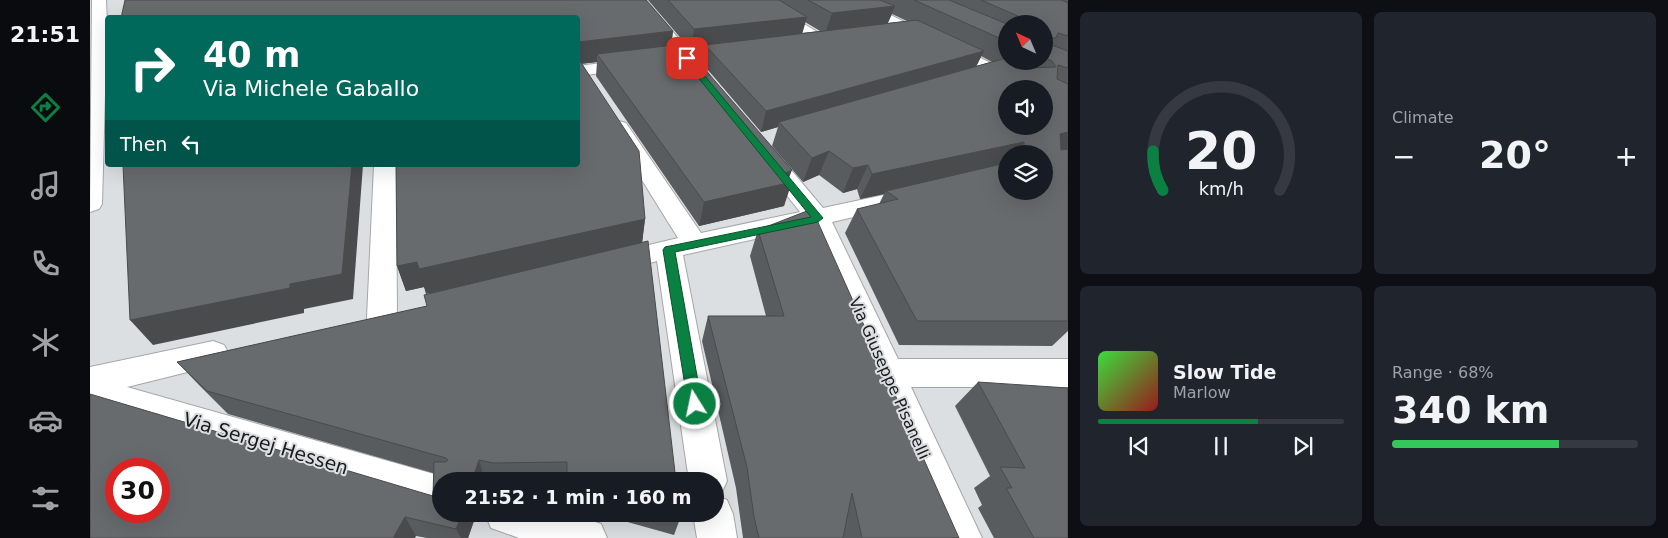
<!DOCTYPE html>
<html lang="en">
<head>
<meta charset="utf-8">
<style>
  :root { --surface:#171b24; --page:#20242c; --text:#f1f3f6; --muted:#9ea1a6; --line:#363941; --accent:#0b8043 }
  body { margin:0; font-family:"DejaVu Sans",sans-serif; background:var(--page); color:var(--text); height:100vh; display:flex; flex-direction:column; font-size:19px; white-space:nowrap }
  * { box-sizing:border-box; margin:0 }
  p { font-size:16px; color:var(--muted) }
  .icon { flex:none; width:28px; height:28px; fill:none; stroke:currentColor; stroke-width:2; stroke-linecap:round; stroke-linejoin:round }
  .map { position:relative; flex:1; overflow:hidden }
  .drawer { display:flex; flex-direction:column; gap:12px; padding:12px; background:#0d0f14; width:600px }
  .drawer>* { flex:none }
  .banner { position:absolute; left:15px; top:15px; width:475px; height:152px; border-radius:5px; box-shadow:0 5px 20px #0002; background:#00695c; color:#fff; overflow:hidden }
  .needle { width:32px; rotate:316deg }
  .controls { position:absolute; left:908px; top:15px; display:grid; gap:10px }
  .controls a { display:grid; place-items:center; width:55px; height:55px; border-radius:50%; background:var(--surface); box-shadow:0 5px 20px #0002; font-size:25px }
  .speed { position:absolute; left:15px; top:458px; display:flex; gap:10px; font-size:25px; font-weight:700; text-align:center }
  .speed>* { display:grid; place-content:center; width:65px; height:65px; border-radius:50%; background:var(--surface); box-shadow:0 5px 20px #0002; line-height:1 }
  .speed .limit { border:8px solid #d22; background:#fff; color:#111 }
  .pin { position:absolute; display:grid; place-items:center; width:42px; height:42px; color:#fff; margin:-21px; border-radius:10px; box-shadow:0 2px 8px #0006 }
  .me { position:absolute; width:55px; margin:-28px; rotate:350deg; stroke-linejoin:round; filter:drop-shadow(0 0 4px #0008) }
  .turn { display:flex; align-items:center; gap:18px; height:105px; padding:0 15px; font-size:22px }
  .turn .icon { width:65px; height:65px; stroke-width:2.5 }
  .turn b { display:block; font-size:35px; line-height:42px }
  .then { display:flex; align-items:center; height:48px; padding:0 15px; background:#0003; gap:10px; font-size:19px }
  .big { font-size:38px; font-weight:700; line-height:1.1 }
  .drawer .widget { flex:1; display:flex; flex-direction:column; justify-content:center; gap:8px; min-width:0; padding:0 18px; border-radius:8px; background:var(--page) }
  .drawer .dial { align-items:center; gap:0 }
  .dial svg { height:130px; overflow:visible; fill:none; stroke:var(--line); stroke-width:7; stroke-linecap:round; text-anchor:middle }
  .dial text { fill:var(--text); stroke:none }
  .song { display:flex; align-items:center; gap:15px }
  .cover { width:60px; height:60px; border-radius:8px; background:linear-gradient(135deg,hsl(120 70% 55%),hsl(0 70% 35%)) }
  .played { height:5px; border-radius:2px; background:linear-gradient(90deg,var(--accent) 65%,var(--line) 65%) }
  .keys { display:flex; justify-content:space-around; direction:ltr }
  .heat { display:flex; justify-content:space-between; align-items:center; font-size:28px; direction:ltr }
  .charge { height:8px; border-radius:4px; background:linear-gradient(90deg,#34c759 68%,var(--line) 0) }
  .drawer .tiles { flex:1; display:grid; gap:12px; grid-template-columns:repeat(2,1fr) }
  .trip { position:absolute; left:342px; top:472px; width:292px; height:50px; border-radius:25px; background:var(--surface); box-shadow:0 5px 20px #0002; font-weight:700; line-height:50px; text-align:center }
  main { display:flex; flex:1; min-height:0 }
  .tab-bar { display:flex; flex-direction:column; width:90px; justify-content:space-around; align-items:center; background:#090b0e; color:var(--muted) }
  .tab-bar .icon { width:35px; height:35px }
  .tab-bar .selected { color:var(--accent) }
  .tab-bar b { font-size:22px; color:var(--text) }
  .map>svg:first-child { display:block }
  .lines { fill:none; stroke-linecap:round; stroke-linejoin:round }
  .minor-casing { stroke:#a4a7a9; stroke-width:2 }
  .minor { fill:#fff; fill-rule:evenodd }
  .wall { fill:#595c5e; fill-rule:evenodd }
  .shaded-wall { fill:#494b4c }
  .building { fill:#686b6d; stroke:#494b4c; fill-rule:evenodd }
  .route { fill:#0b8043; stroke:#07532c }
  .labels { text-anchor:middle; stroke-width:4; stroke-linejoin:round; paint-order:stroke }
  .street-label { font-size:16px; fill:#191b1b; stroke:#dcdfe1 }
  .near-street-label { font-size:19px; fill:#191b1b; stroke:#dcdfe1 }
</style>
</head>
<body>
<main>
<nav class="tab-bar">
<b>21:51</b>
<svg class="icon selected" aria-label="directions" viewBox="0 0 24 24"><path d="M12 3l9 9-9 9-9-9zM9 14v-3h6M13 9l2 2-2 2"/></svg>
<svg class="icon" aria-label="music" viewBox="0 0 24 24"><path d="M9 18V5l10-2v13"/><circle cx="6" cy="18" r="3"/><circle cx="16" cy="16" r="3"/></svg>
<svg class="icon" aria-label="phone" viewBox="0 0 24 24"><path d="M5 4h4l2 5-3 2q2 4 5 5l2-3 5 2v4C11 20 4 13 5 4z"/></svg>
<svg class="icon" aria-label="climate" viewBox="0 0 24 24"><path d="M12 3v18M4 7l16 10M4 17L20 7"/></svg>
<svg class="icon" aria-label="car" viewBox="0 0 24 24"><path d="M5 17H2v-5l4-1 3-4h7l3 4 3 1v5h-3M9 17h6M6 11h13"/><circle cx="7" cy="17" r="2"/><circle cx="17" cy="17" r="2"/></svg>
<svg class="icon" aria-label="filters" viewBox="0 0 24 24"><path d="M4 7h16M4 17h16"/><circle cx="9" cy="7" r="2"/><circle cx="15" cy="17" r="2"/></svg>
</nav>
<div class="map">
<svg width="978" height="538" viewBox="0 0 978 538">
  <rect width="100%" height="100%" fill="#dcdfe1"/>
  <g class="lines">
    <g class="minor-casing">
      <g id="minor">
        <polygon points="2,0 16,0 17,23 12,204 9,209 0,212"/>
        <polygon points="541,0 556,0 616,71 619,75 616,79 610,80 604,79"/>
        <polygon points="657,0 674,0 739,39 741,42 739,45 727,45"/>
        <polygon points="750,0 769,0 947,85 949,89 925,89 752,3"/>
        <polygon points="544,59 550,60 553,64 550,68 488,76 488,66"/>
        <polygon points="529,121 536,123 611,233 710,212 666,156 669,151 677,149 685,151 733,208 803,193 812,196 815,201 812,206 742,222 808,359 978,359 978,387 821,387 892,538 852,538 719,227 593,255 637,481 631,494 627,496 637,500 643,514 647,538 607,538 603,514 626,514 626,481 599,481 567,261 523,273 513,270 509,263 513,256 588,238 519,127 522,123"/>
        <polygon points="284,165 306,165 307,318 303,326 292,330 281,326 277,318"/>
        <polygon points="123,341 134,345 139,354 134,363 37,387 351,476 364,481 351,481 352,514 0,406 0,367"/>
        <polygon points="395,514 483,514 511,524 517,538 429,538 401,528"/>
      </g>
    </g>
    <use href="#minor" class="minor"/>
  </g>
  <g class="wall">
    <path d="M 558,0 L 978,0 L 978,331 L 962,346 L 809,345 L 755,233 L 767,209 L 789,204 L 794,194 L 770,199 L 767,189 L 753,193 L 729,175 L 713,182 L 682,146 L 688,127 L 671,132 L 612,63 L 614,49 L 601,50 ZM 802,14 L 817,21 L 798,23 ZM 715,22 L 730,31 L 712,33 ZM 916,24 L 954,24 L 954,61 L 916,61 ZM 891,56 L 902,62 L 886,66 ZM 916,154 L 954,154 L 916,191 Z"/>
    <polygon points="488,18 583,31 581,46 699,178 694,206 609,226 506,76 507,62 491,64 555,219 552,242 586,481 351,481 351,514 385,514 385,518 378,538 337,538 326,536 0,538 343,496 343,473 138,414 109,385 87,362 337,306 339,294 334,287 316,291 307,266"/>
    <polygon points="668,230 869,538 653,538 646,488 612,341 618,316 676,316 660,256"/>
    <polygon points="888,382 978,538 904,538 888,508 892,505 884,488 900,476 865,406"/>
    <polygon points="509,514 590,514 591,516 584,535"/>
  </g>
  <g class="shaded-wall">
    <polygon points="805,6 796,27 735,34 742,13"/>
    <polygon points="717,17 711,38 615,45 614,49 601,50 604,29"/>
    <polygon points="583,31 580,53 507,54 507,62 488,64 488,66 488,42"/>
    <polygon points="894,51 884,71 689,122 688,127 671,132 676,111"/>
    <polygon points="978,132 978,153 954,158 970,134"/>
    <polygon points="934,142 926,154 916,154 916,167 796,191 794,194 770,199 782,174"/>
    <polygon points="739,151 729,175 713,182 722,158"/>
    <polygon points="262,165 273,165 263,299 214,309 214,313 63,345 40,320 200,284"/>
    <polygon points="778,165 767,189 753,193 763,168"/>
    <polygon points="702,170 697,183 702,182 694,206 609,226 614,202"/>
    <polygon points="555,219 552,244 336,294 334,287 316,291 307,266"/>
    <polygon points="389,460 395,481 382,481"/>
    <polygon points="372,514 385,514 385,518 378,538 371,538 366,529"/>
    <polygon points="315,517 326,536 325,538 303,538"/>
  </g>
  <g class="building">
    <polygon points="35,0 556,0 583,31 488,42 488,44 488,18 31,18"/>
    <polygon points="578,0 689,0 717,17 604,29"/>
    <polygon points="718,0 790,0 805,6 742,13"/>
    <polygon points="824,0 859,0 917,24 916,24 916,41"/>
    <path d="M 891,0 L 971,0 L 978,3 L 978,36 L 968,33 L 966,38 L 956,38 L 959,44 L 978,51 L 978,68 L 968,65 L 967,79 L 978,84 L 978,132 L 970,134 L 971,150 L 978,149 L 978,321 L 827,321 L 767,209 L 808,199 L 796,191 L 916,163 L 916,191 L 954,191 L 954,154 L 934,154 L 934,142 L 782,174 L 778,165 L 763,168 L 739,151 L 722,158 L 689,122 L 916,58 L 916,61 L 923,61 L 939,68 L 966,67 L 962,61 L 954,57 L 954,24 L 929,24 L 928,16 ZM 916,89 L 954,89 L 954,126 L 916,126 Z"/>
    <polygon points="827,20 894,51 676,111 615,45"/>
    <polygon points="593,44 702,170 695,173 702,182 614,202 507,54"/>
    <polygon points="488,58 549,151 555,219 329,269 327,262 307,266 306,165 488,165"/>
    <polygon points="33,165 262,165 252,274 200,284 200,288 40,320"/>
    <polygon points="722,209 869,538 772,538 762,493 753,538 669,538 664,517 657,467 618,316 694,316 668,230"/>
    <path d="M 558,241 L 586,481 L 477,481 L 477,462 L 403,463 L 389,460 L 382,481 L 351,481 L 351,514 L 372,514 L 366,529 L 315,517 L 303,538 L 0,538 L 0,394 L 343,496 L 344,462 L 356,462 L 358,460 L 356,458 L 117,391 L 87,362 L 337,306 L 334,295 ZM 26,469 L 69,469 L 69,511 L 26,511 Z"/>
    <polygon points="888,382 978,388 978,538 944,538 916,488 922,488 910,467 935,468"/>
    <polygon points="581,514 590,514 591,516"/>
  </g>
  <polygon class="route" points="594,57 599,57 733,218 728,222 585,252 612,404 610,408 605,410 600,408 598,404 573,250 575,247 721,217 594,60"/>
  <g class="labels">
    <g class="street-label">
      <text transform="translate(800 378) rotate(66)" y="6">Via Giuseppe Pisanelli</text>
    </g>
    <g class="near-street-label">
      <text transform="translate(176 443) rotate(17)" y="7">Via Sergej Hessen</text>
    </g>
  </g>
</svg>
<div class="controls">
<a><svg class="needle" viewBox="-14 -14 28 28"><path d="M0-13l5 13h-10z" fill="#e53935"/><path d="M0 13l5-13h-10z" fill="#9ea1a6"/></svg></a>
<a><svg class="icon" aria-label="sound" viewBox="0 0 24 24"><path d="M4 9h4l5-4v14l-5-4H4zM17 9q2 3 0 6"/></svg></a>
<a><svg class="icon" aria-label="layers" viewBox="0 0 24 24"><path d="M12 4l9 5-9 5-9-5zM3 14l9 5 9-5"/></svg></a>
</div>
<div class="speed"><div class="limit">30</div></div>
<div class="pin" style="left:597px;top:58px;background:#d93025"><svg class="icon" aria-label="arrive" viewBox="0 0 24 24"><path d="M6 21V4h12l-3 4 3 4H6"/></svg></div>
<svg class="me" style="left:605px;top:404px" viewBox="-20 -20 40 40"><circle r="17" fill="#0b8043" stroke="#fff" stroke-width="3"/><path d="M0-11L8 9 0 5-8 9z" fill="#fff"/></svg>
<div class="trip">21:52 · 1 min · 160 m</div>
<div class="banner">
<div class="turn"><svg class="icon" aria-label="right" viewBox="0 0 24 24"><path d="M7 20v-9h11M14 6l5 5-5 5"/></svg><div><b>40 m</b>Via Michele Gaballo</div></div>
<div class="then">Then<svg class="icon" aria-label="left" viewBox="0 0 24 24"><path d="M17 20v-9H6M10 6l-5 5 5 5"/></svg></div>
</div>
</div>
<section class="drawer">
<div class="tiles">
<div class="widget dial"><svg viewBox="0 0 100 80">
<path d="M14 69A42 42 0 1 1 86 69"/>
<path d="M14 69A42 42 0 0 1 8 45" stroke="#0b8043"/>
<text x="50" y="56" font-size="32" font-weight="700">20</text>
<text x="50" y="72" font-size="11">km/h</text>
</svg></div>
<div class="widget"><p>Climate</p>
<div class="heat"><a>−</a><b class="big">20°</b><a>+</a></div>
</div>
<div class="widget">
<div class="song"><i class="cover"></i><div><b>Slow Tide</b><p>Marlow</p></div></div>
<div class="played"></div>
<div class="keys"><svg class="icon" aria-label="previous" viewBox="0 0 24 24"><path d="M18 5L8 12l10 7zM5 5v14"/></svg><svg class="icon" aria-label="pause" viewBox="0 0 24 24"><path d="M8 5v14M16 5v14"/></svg><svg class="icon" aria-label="next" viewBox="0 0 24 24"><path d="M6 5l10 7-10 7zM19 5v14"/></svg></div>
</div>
<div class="widget"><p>Range · 68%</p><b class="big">340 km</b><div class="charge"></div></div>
</div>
</section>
</main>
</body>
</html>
